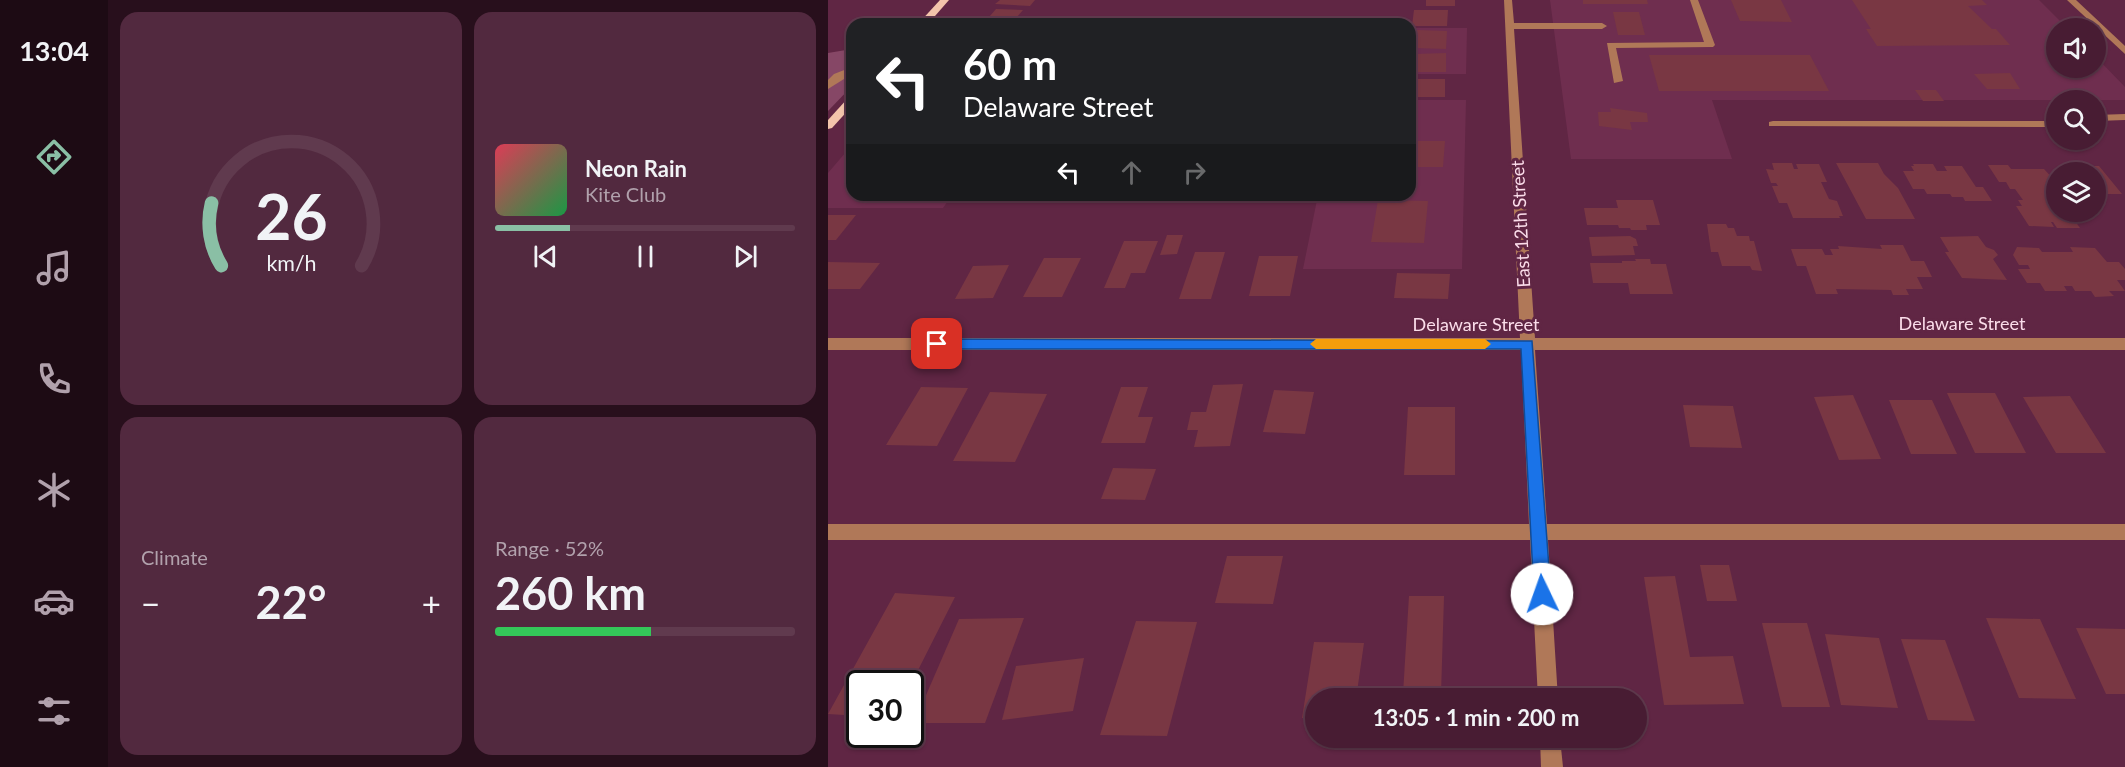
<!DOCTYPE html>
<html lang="en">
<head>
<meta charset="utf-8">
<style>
  :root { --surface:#481c33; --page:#52293f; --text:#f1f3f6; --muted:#b1a1ac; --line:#603a4e; --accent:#8abfa5 }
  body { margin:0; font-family:Lato,sans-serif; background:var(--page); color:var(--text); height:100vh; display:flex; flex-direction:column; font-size:22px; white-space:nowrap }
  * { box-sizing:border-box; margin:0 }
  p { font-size:20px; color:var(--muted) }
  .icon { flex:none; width:33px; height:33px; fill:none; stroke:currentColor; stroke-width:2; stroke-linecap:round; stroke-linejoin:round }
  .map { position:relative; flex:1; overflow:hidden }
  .side { display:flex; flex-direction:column; gap:12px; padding:12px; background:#280f1c; width:720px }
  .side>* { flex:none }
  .guide { position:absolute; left:18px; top:18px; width:570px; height:183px; border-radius:18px; box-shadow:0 2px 4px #0004,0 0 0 2px var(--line); background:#202124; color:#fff; overflow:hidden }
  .fabs { position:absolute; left:1218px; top:18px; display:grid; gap:12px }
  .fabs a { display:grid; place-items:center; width:60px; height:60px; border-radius:50%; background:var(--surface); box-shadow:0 2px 4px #0004,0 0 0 2px var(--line); font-size:30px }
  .speed { position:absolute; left:18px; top:670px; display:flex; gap:12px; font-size:30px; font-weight:700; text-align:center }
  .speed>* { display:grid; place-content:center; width:78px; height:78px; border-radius:50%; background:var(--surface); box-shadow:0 2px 4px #0004,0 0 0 2px var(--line); line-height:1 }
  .speed .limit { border:3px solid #111; border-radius:9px; background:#fff; color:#111 }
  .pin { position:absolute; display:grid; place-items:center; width:51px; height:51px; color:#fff; margin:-26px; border-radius:12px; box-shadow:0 3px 9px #0006 }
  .me { position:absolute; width:66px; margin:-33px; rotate:357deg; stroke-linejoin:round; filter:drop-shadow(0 0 4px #0008) }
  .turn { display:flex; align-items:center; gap:21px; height:126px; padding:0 18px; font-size:27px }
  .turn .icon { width:78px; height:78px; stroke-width:2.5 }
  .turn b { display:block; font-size:42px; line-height:51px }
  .lanes { display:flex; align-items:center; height:57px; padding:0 18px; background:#0003; justify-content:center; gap:30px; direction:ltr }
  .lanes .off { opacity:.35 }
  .big { font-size:45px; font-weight:700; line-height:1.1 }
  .side .tile { flex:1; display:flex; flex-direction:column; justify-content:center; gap:9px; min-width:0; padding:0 21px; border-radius:18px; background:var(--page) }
  .side .dial { align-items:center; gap:0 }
  .dial svg { height:156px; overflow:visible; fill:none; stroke:var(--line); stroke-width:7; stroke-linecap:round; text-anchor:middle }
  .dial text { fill:var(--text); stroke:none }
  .song { display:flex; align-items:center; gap:18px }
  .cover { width:72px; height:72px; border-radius:9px; background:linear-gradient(135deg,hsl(350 70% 55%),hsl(140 70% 35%)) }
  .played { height:6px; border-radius:3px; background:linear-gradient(90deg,var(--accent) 25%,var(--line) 25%) }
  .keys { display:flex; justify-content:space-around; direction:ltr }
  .heat { display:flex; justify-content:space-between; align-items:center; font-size:33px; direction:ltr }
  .charge { height:9px; border-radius:4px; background:linear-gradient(90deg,#34c759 52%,var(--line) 0) }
  .side .tiles { flex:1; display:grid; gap:12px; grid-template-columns:repeat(2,1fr) }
  .trip { position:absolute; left:477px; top:688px; width:342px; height:60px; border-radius:30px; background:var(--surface); box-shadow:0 2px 4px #0004,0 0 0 2px var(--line); font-weight:700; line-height:60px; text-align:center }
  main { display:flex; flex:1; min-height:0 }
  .dock { display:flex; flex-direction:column; width:108px; justify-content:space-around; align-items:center; background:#1d0b14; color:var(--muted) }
  .dock .icon { width:42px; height:42px }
  .dock .on { color:var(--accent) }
  .dock b { font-size:27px; color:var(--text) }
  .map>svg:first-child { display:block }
  .built { fill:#6f2e4f }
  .green { fill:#864766 }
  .building { fill:#793743 }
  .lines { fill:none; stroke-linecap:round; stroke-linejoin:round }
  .minor { fill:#b07858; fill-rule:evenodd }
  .major { fill:#f3c4ab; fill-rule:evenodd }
  .route { fill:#1a73e8; stroke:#114b97; stroke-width:1.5 }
  .slow { fill:#f59e0b }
  .labels { text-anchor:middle; stroke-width:6; stroke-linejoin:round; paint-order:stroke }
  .street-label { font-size:18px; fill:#fbddea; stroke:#602644 }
</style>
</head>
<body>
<main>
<nav class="dock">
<b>13:04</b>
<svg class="icon on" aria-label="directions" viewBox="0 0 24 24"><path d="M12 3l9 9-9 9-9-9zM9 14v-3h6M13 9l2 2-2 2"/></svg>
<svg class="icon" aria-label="music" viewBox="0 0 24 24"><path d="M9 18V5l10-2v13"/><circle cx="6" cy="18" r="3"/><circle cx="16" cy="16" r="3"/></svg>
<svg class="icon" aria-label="phone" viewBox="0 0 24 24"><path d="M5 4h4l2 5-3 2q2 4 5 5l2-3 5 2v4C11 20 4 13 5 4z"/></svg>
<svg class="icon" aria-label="climate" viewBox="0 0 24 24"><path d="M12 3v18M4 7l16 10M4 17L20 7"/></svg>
<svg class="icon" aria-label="car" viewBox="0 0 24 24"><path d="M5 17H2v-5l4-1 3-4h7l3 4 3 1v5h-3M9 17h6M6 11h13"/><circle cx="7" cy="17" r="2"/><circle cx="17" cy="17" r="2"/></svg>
<svg class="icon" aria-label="filters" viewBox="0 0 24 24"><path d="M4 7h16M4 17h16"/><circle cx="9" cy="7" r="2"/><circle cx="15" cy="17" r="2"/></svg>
</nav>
<section class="side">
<div class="tiles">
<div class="tile dial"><svg viewBox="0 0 100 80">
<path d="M14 69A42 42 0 1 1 86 69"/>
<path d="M14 69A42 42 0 0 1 9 37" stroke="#8abfa5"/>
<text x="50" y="56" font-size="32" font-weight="700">26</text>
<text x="50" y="72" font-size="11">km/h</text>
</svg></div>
<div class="tile">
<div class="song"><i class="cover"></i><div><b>Neon Rain</b><p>Kite Club</p></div></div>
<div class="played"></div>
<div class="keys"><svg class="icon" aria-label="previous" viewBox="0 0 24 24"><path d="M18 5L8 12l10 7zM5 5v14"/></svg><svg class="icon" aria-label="pause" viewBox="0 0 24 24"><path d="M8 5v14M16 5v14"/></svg><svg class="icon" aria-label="next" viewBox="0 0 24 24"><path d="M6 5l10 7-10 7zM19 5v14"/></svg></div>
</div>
<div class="tile"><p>Climate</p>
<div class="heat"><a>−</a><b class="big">22°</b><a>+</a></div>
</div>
<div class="tile"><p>Range · 52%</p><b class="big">260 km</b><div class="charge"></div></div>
</div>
</section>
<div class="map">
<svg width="1297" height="767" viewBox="0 0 1297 767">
  <rect width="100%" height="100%" fill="#602644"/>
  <g class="built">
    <polygon points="722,0 1211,0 1239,28 1228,28 1228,68 1268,68 1268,57 1297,87 1297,100 884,100 904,159 743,159"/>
    <polygon points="582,28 639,28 638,74 582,74"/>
    <polygon points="582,100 638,100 634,269 475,269 490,195 582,195"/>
    <polygon points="24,145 24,195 124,195 115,208 0,208 0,173"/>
  </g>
  <polygon class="green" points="24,49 24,86 0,111 0,53"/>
  <g class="building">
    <polygon points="172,0 207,0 202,6 167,4"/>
    <rect x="598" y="0" width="29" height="6"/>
    <polygon points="755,0 819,0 820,4 755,4"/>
    <polygon points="903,0 953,0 964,22 912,21"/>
    <polygon points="1024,0 1154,0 1159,5 1140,6 1164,29 1168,29 1182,45 1049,46 1038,29 1043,29"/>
    <polygon points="168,9 195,10 189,17 196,17 190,24 155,24"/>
    <polygon points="586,10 620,10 619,26 584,26"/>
    <polygon points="785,12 811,12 817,35 790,35"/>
    <polygon points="589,30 619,31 618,49 586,48"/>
    <polygon points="618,53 618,72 586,72 587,54"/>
    <polygon points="821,55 982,55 1001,91 831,91"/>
    <polygon points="1182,73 1192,89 1159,89 1146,74"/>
    <polygon points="585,79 617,79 617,97 584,97"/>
    <polygon points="1087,90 1108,90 1116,101 1095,101"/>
    <polygon points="782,108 819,113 820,122 802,122 804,130 771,126 770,112 783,112"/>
    <polygon points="582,141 617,141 615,167 582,167"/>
    <polygon points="944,163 964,163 966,169 970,169 968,164 991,164 999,182 993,182 1001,199 1009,201 1015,216 1011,216 1012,218 965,218 959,203 951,203 944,186 950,186 948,183 943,183 938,169 946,170"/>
    <polygon points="1008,163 1050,163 1056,174 1070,188 1087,219 1038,219"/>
    <polygon points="1085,164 1105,164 1109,171 1119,171 1116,166 1134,166 1148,187 1155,187 1164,201 1137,201 1135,197 1124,197 1122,194 1099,194 1096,189 1085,189 1075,171 1086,171 1083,166 1086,166"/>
    <polygon points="1160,165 1180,165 1183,169 1216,169 1228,182 1228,212 1249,212 1256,221 1247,221 1252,228 1229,228 1225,222 1223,222 1226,227 1201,226 1188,206 1194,206 1190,200 1195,200 1187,189 1182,189 1178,182 1171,182"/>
    <polygon points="1243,166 1271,166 1294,194 1268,194 1268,172 1248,172"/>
    <polygon points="550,200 600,201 596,243 543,242"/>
    <polygon points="788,200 825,200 832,225 818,225 819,230 803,230 802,228 791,228 790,225 759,225 756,208 790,208"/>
    <polygon points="0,215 28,215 8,240 0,240"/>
    <polygon points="879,224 898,224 900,228 906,228 909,236 921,236 922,241 926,241 934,271 924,270 922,266 894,266 890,252 883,252"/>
    <polygon points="339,235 355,235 349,254 332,255"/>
    <polygon points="802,236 808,239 810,246 805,246 807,255 764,256 761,237"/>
    <polygon points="1150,236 1158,247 1166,250 1170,255 1165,259 1179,280 1134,278 1117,252 1121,252 1112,237"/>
    <polygon points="296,241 330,241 317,273 303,273 297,288 276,288"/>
    <polygon points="1052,245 1075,245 1083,261 1096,261 1104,277 1089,277 1095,289 1078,289 1081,295 1065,295 1063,290 1008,289 1010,294 988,294 978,266 969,266 963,249 994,249 997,255 1005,255 1002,249 1011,249 1010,246 1054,249"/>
    <polygon points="1189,247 1211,248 1214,252 1245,252 1242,247 1267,248 1279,262 1291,262 1297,269 1297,280 1289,280 1297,291 1281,291 1286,296 1267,297 1263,291 1247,291 1244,286 1236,286 1239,291 1217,291 1212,283 1199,283 1190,269 1202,269 1200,265 1191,265 1185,255"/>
    <polygon points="367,252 397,252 383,299 351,299"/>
    <polygon points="431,256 470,256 462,296 421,296"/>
    <polygon points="216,258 253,258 234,297 195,297"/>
    <polygon points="807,259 822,259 823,264 838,264 845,294 802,294 800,283 765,283 762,263 794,263 794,261 808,261"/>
    <polygon points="0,262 52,263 32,289 0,289"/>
    <polygon points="181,265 165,298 127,299 145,266"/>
    <polygon points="569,273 622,274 620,299 566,298"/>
    <polygon points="415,384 402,446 366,447 370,430 359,430 363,412 378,412 385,385"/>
    <polygon points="93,387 140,388 109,446 58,445"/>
    <polygon points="293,387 320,387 310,417 325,417 317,443 273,443"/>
    <polygon points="446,390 486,392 477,434 435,432"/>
    <polygon points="162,392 219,394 187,462 125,461"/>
    <polygon points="1119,393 1167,393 1198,453 1147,453"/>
    <polygon points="1025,395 1053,459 1011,460 986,397"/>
    <polygon points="1242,396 1278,453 1228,453 1195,397"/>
    <polygon points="1061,400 1104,400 1129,454 1083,454"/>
    <polygon points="855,405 905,406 914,448 862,447"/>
    <polygon points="580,407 627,407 627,475 576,475"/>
    <polygon points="285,468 328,469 317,500 273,499"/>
    <polygon points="399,556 455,556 445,604 387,603"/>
    <polygon points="872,565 901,565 909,601 879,601"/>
    <polygon points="847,576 862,657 905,656 916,704 836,705 816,577"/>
    <polygon points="67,593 127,597 83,684 32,684 32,716 0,714"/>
    <polygon points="581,596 616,596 613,694 575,694"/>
    <polygon points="196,618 157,723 86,723 131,619"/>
    <polygon points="1158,618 1212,619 1248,699 1191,698"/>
    <polygon points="308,621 369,622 339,736 272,735"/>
    <polygon points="934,623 979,623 1002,707 954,707"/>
    <polygon points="1248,628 1297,629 1297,694 1278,694"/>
    <polygon points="997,634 1051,638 1070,708 1013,705"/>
    <polygon points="1073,639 1117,640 1147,721 1100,720"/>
    <polygon points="486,642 536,643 528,699 488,699 488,718 474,718"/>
    <polygon points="256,658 245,711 174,720 188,666"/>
  </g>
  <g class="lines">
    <g class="minor">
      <polygon points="676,0 684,0 686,23 774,23 779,26 774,29 686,29 707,338 1297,338 1297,350 707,350 719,524 1297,524 1297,540 720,540 730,699 710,699 702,540 0,540 0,524 701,524 693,350 0,350 0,338 692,338"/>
      <polygon points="862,0 870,0 887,45 885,47 788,48 795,81 786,83 779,43 876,42"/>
      <polygon points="1239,0 1248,0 1297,46 1297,54"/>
      <polygon points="24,67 24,74 0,89 0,80 6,74"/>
      <polygon points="1297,114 1297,120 1268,121 1268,115"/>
      <polygon points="945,121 1228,121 1228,127 941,126 941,122"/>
      <polygon points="712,738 732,738 735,767 713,767"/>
    </g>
    <g class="major">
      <polygon points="112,0 121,0 100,24 90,24"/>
      <polygon points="24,97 24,106 4,128 0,129 0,120 20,98"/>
    </g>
  </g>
  <polygon class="route" points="109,339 704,341 723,594 720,600 714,602 708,600 706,594 693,349 109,349 102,344"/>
  <polygon class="slow" points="488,339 657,339 663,344 657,349 488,349 482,344"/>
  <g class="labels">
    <g class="street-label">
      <text transform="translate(693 224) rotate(-93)" y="6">East 12th Street</text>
      <text x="1134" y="330">Delaware Street</text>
      <text x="648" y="331">Delaware Street</text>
    </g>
  </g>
</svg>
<div class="fabs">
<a><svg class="icon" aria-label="sound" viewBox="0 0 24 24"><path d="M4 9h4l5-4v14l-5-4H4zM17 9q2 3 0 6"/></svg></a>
<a><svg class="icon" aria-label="search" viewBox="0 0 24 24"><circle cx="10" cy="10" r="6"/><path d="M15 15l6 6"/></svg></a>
<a><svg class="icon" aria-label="layers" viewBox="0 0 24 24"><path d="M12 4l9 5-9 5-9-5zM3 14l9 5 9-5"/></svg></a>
</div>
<div class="speed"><div class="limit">30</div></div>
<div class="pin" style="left:109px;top:344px;background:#d93025"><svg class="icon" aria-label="arrive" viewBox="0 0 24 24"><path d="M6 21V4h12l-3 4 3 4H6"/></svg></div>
<svg class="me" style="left:714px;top:594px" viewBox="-20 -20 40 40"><circle r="19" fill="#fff"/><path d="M0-13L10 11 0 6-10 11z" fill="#1a73e8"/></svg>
<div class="trip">13:05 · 1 min · 200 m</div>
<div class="guide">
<div class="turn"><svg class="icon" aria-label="left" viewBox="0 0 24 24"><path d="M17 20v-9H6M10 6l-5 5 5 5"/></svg><div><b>60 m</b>Delaware Street</div></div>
<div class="lanes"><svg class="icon" aria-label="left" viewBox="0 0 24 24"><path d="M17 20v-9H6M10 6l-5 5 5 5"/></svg><svg class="icon off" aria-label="ahead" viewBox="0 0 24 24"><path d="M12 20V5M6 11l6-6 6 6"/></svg><svg class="icon off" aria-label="right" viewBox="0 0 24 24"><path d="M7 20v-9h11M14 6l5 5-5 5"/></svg></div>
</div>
</div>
</main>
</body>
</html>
